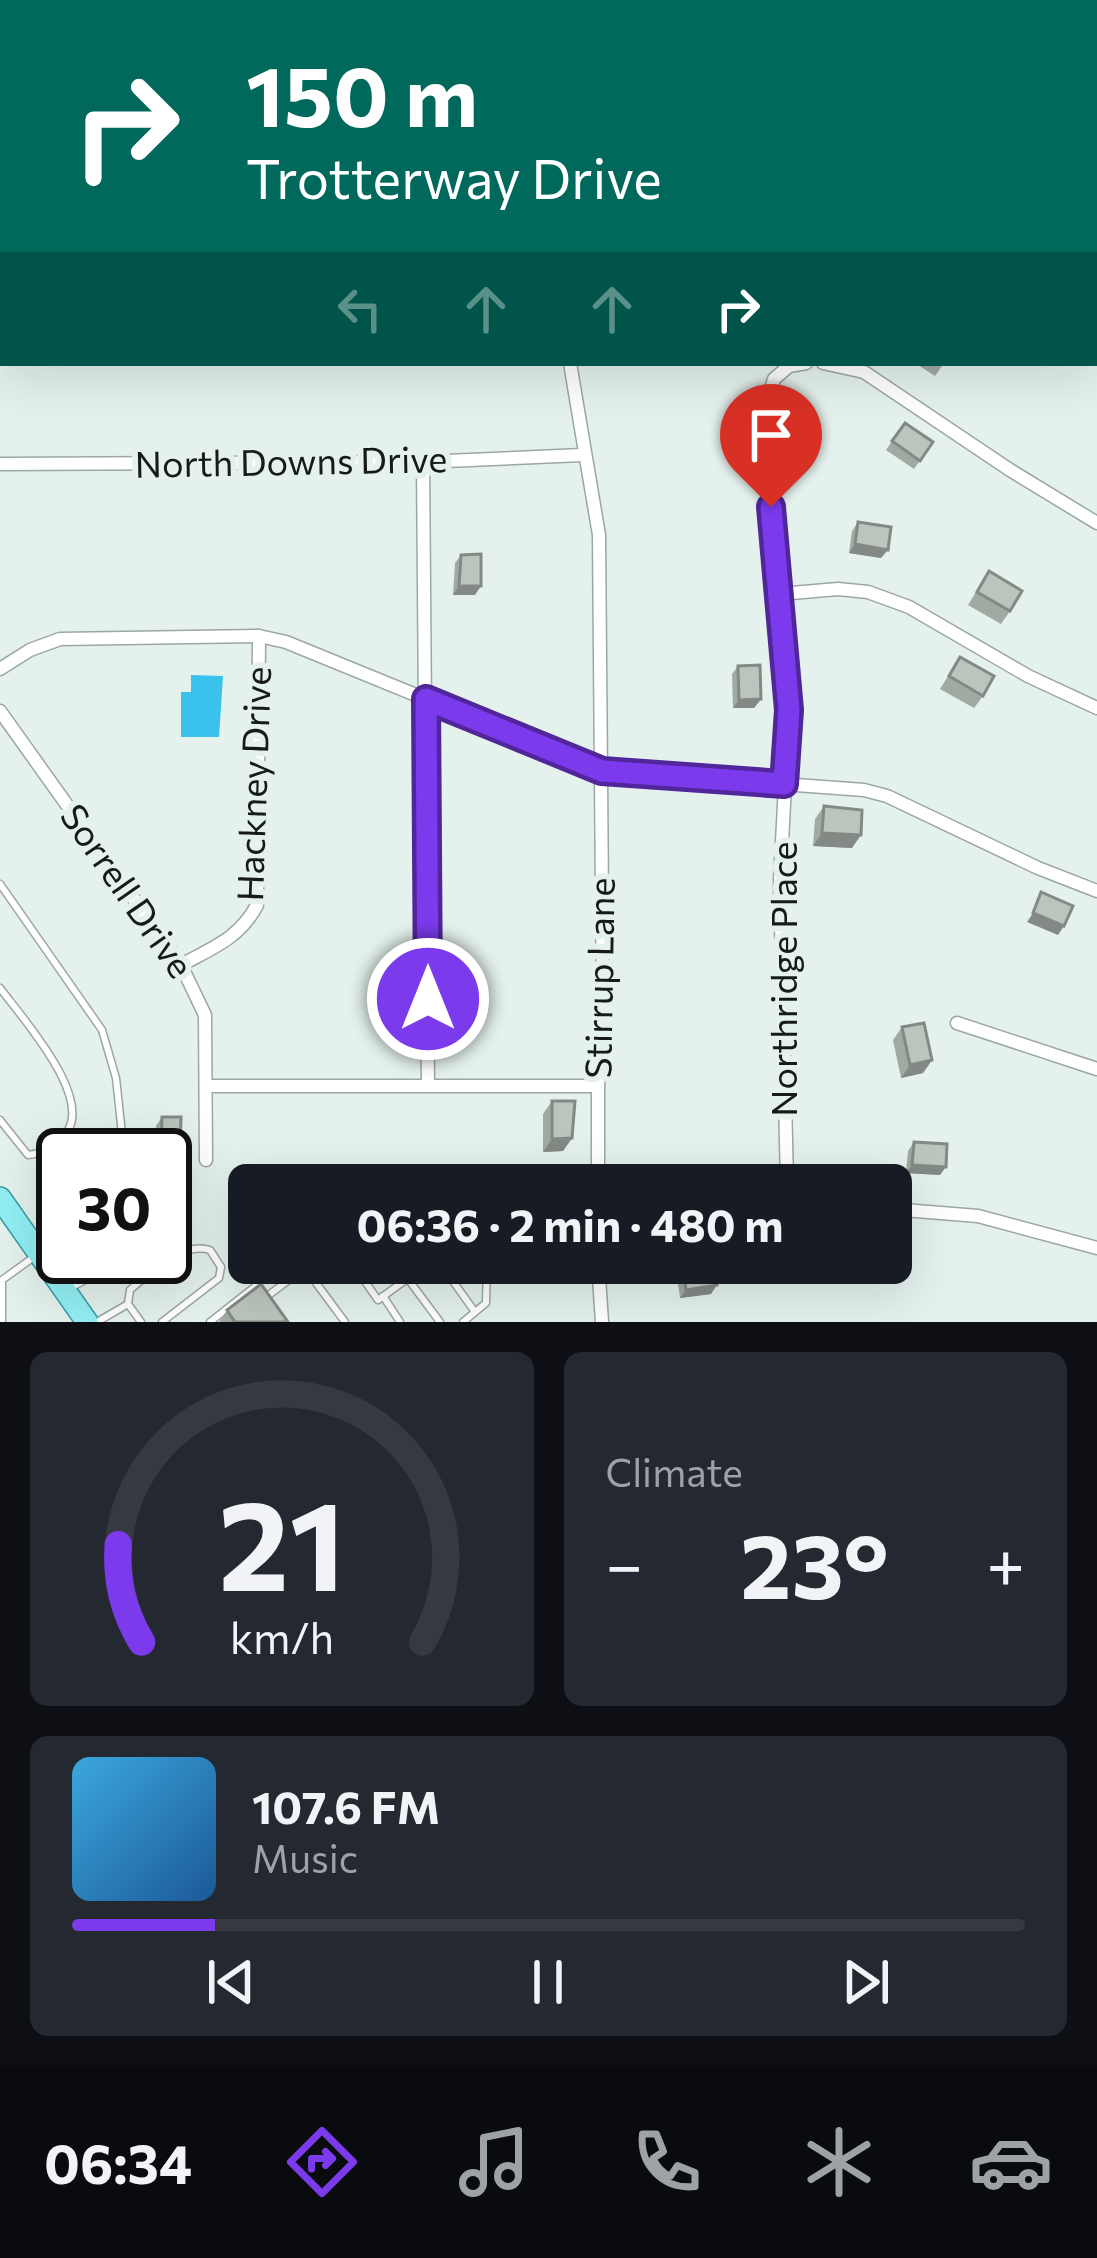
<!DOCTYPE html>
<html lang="en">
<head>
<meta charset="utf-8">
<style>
  :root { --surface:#171b24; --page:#242831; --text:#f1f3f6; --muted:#9ea1a6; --line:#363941; --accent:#7c3aed }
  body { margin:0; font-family:Commissioner,sans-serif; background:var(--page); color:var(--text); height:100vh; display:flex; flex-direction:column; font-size:45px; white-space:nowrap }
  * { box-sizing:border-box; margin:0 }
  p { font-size:39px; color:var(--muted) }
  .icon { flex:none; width:66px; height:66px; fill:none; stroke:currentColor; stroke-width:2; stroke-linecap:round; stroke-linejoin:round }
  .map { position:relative; height:1322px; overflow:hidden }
  .drawer { display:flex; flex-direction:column; gap:30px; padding:30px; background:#0d0f14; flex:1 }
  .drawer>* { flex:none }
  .hud { position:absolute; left:0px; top:0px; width:1098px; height:366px; box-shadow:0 12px 48px #0002; background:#00695c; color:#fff; overflow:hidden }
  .speed { position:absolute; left:36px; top:1128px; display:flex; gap:24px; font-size:60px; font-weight:700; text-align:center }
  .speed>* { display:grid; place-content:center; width:156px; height:156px; border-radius:50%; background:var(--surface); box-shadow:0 12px 48px #0002; line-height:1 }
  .speed .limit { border:6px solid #111; border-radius:18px; background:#fff; color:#111 }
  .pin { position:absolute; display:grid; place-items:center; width:102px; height:102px; color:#fff; margin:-123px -51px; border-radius:50% 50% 50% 0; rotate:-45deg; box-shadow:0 0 12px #0007 }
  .pin .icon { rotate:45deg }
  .me { position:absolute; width:132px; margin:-66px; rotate:0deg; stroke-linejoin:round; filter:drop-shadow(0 0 9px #0008) }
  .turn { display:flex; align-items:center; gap:42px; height:252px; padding:0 48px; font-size:54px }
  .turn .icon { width:156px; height:156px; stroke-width:2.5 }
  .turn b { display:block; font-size:84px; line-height:102px }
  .lanes { display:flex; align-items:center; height:114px; padding:0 48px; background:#0003; justify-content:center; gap:60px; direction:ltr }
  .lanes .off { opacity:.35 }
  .big { font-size:90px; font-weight:700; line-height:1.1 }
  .drawer .card { flex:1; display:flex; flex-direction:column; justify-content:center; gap:18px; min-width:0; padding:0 42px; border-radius:18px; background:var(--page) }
  .drawer .dial { align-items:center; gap:0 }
  .dial svg { height:312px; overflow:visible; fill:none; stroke:var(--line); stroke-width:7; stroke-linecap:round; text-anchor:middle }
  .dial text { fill:var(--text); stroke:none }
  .song { display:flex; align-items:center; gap:36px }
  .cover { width:144px; height:144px; border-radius:18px; background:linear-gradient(135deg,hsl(200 70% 55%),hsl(210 70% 35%)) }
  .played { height:12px; border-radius:6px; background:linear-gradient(90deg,var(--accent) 15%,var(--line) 15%) }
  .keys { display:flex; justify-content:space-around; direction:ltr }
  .heat { display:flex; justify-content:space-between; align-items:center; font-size:66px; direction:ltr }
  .drawer .tiles { flex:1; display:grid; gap:30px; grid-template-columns:1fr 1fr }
  .card:last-child { grid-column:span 2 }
  .trip { position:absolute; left:228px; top:1164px; width:684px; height:120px; border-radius:18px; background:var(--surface); box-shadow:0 12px 48px #0002; font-weight:700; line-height:120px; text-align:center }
  .tab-bar { display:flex; height:192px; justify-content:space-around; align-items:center; background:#090b0e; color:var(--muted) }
  .tab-bar .icon { width:84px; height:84px }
  .tab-bar .active { color:var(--accent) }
  .tab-bar b { font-size:54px; color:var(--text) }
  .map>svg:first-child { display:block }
  .water { fill:#3ac2ed }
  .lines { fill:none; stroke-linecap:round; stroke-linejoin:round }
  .service-casing { stroke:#9ca7a4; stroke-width:9 }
  .minor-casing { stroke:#9ca7a4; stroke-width:15 }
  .primary-casing { stroke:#389da3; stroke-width:24 }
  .service { stroke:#fff; stroke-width:6 }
  .minor { stroke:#fff; stroke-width:12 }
  .primary { stroke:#92eff4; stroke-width:21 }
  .wall { fill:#a1a9a3 }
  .shaded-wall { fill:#838984 }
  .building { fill:#bbc4bd; stroke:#838984; stroke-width:3 }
  .route-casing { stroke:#51269a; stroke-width:30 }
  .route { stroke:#7c3aed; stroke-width:21 }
  .labels { text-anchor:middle; stroke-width:12; stroke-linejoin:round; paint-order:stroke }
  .street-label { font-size:36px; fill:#161a19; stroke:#e4f1ed }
</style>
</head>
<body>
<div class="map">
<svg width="1097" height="1322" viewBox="0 0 1097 1322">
  <rect width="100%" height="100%" fill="#e4f1ed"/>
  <polygon class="water" points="191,675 223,676 219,737 181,737 181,692 191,692"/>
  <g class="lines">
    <g class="service-casing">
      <g id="service">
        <polyline points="57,3 57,0"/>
        <polyline points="0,235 3,235"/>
        <polyline points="0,264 3,255"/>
        <polyline points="0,328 3,326"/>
        <polyline points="0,884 102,1030 116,1078 123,1143 117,1149 45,1150"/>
        <path d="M 0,988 C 22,1018 103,1107 60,1139 C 49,1147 42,1154 28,1155 L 0,1120"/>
        <polyline points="431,1185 434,1185"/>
        <polyline points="246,1189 249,1193"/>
        <polyline points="165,1208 175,1221 165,1228"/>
        <polyline points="352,1263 378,1300 429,1263"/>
        <polyline points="440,1263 475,1312"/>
        <polyline points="408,1279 440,1322"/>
        <polyline points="72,1287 127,1257"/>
        <polyline points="383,1296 400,1322"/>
        <path d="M 128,1304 L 130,1290 C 150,1273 182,1241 210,1250 L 221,1267 L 219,1278 L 162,1322"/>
        <polyline points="128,1304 141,1322"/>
        <polyline points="2,1322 2,1280 63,1236"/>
        <polyline points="97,1322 128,1304"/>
        <polyline points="210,1322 257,1285 266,1297 305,1268 345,1322"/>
        <polyline points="463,1322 486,1303 487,1263"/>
      </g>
    </g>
    <g class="minor-casing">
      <g id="minor">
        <polyline points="373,0 373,3"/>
        <polyline points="565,0 565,3"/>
        <polyline points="273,3 273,0"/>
        <polyline points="1095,117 1097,118"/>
        <polyline points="1095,321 1097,322"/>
        <polyline points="570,363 599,535 603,1020 598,1086 598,1185"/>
        <polyline points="823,363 864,372 1010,470 1097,523"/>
        <polyline points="423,462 428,1085"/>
        <polyline points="0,464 423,462 582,455"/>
        <polyline points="780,594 838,589 868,592 909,607 1028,676 1097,708"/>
        <polyline points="0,669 30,650 60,639 259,636 286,642 602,771 864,790 887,796 1038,868 1097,891"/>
        <polyline points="0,711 181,965 205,1015 206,1160"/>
        <path d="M 181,965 C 212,948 240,938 257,905 L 259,636"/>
        <polyline points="957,1023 1097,1069"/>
        <polyline points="207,1086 598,1086"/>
        <polyline points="787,1185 780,880 789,710 767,463 767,403 774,379 789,366 806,363"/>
        <polyline points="891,1209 978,1216 1097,1248"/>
        <polyline points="598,1263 602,1322"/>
      </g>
    </g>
    <g class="primary-casing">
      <polyline id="primary" points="0,1198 87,1322"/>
    </g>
    <use href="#service" class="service"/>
    <use href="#minor" class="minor"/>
    <use href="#primary" class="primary"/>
  </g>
  <g class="wall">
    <polygon points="915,363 944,363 935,376"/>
    <polygon points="905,423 933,442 914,469 886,450"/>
    <polygon points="858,522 881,558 849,553 852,531"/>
    <polygon points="461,555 475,595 453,595 455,563"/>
    <polygon points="989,571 1010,611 1001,624 968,605"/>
    <polygon points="960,657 983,696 974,708 940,689"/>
    <polygon points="738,666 761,699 754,708 733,708 732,674"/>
    <polygon points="824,806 852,848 813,846 815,819"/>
    <polygon points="902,1027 932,1060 923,1073 901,1078 893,1040"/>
    <polygon points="552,1101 572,1138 563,1151 543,1152 543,1114"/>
    <polygon points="162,1117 180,1153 174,1162 165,1155 155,1155 156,1126"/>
    <polygon points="914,1142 940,1175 906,1173 908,1151"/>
    <polygon points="683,1268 711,1294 680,1298 677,1277"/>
    <polygon points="227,1310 288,1322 219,1322"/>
  </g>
  <g class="shaded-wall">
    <rect x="0" y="149" width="3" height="17"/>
    <polygon points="855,544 888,550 881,558 849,553"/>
    <polygon points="459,586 481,586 475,595 453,595"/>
    <polygon points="761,699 754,708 733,708 739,700"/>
    <polygon points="822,833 861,835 852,848 813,846"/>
    <polygon points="1033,913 1064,926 1058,935 1027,922"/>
    <polygon points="932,1060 923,1073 901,1078 910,1065"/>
    <polygon points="572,1138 563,1151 543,1152 552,1139"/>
    <polygon points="161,1153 180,1153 174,1162 165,1162 165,1155 160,1155"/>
    <polygon points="912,1165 946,1167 940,1175 906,1173"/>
    <polygon points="717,1285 711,1294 680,1298 686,1290"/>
  </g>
  <g class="building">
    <polygon points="0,0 28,0 28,3 3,3 3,149 0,149"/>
    <polygon points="905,423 933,442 920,461 892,441"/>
    <polygon points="858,522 891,527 888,550 855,544"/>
    <polygon points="481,554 481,586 459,586 461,555"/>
    <polygon points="989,571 1022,591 1010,611 977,592"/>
    <polygon points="960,657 994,676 983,696 949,676"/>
    <polygon points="760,665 761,699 739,700 738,666"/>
    <polygon points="824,806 862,810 861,835 822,833"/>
    <polygon points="1041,892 1073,906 1064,926 1033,913"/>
    <polygon points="924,1023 932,1060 910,1065 902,1027"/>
    <polygon points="552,1101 575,1101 572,1138 552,1139"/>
    <polygon points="162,1117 181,1117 180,1153 161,1153"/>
    <polygon points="914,1142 947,1144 946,1167 912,1165"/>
    <polygon points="714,1264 717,1285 686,1290 683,1268"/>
    <polygon points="261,1284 288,1322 235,1322 227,1310"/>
  </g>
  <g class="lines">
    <g class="route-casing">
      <polyline id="route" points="428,999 426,699 602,771 784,784 789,710 771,507"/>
    </g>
    <use href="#route" class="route"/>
  </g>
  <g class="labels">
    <g class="street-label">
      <text transform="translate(291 462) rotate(-1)" y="13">North Downs Drive</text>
      <text transform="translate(254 784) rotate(-88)" y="13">Hackney Drive</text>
      <text transform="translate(127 891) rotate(55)" y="13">Sorrell Drive</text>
      <text transform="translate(600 978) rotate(-89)" y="13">Stirrup Lane</text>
      <text transform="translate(784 979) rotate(-90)" y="13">Northridge Place</text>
    </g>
  </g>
</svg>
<div class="speed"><div class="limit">30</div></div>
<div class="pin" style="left:771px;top:507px;background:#d93025"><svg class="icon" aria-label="arrive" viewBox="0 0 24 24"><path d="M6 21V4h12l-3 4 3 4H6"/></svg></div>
<svg class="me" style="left:428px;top:999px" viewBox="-20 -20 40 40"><circle r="17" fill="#7c3aed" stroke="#fff" stroke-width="3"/><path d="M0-11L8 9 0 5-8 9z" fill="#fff"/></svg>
<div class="trip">06:36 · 2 min · 480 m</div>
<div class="hud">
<div class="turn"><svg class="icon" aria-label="right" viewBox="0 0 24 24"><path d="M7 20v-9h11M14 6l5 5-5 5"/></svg><div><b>150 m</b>Trotterway Drive</div></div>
<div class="lanes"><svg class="icon off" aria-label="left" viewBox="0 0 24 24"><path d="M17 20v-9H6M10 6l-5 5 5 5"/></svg><svg class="icon off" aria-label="ahead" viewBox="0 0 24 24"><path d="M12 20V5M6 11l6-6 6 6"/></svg><svg class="icon off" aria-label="ahead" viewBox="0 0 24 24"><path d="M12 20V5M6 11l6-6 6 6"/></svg><svg class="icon" aria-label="right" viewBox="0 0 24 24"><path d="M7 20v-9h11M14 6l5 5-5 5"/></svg></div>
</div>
</div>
<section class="drawer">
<div class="tiles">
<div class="card dial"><svg viewBox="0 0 100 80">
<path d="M14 69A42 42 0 1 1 86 69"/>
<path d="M14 69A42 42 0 0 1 8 44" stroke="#7c3aed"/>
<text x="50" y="56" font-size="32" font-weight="700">21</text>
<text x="50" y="72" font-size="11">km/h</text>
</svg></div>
<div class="card"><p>Climate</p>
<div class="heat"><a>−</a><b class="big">23°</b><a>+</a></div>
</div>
<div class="card">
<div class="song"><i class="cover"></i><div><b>107.6 FM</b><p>Music</p></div></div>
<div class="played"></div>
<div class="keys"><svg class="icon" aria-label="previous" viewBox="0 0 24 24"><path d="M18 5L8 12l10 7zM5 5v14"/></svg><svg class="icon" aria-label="pause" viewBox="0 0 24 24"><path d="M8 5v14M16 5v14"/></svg><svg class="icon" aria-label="next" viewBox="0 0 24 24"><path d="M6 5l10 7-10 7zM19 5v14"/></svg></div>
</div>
</div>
</section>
<nav class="tab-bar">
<b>06:34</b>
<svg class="icon active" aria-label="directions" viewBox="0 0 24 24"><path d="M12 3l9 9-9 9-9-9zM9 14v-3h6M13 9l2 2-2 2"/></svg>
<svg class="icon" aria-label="music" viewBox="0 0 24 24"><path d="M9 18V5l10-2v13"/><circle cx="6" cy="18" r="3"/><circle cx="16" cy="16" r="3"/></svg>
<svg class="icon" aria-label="phone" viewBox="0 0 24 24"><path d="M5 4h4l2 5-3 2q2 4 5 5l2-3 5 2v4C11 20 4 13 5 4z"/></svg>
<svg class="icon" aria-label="climate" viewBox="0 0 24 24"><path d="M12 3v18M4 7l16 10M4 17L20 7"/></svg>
<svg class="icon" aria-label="car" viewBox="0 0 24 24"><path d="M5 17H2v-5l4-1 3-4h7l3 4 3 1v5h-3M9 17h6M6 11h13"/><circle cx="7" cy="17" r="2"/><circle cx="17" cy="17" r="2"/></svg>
</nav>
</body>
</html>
